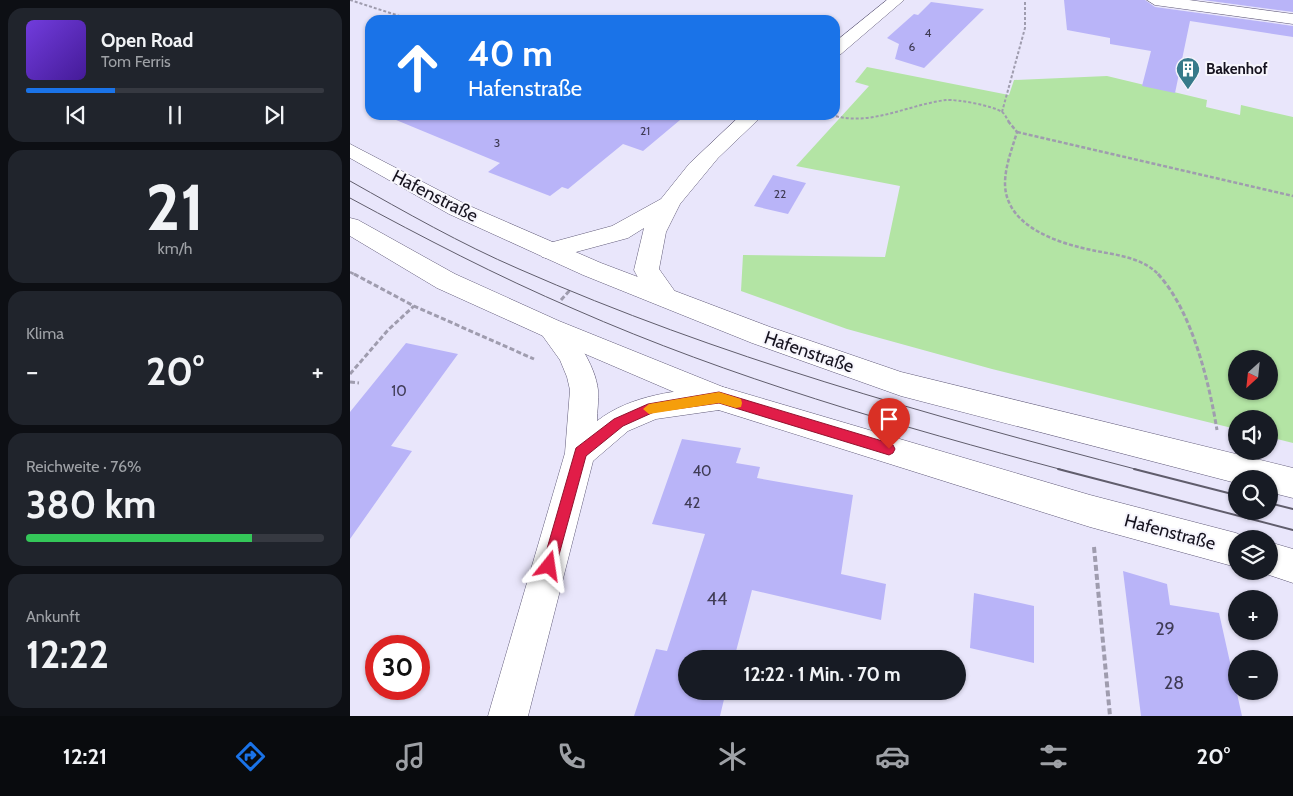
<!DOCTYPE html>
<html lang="de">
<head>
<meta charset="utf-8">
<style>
  :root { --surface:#171b24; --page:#20242c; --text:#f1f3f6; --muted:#9ea1a6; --line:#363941; --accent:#1a73e8 }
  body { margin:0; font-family:Cabin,sans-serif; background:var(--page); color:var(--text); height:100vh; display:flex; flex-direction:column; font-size:19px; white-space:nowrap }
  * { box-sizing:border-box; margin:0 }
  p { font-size:16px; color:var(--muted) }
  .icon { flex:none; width:28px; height:28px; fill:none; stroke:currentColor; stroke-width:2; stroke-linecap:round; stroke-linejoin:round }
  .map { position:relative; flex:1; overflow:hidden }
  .details { display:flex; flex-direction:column; gap:8px; padding:8px; background:#0d0f14; width:350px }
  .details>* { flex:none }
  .top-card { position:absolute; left:15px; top:15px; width:475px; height:105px; border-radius:15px; box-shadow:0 1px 4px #0004; background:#1a73e8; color:#fff; overflow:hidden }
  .needle { width:32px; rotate:207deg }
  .controls { position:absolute; left:878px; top:350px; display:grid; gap:10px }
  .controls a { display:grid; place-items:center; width:50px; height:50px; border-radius:50%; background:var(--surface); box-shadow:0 1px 4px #0004; font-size:25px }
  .speed { position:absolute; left:15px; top:635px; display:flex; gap:10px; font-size:25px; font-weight:700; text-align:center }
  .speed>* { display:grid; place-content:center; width:65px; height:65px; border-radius:50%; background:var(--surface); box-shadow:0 1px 4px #0004; line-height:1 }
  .speed .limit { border:8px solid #d22; background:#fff; color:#111 }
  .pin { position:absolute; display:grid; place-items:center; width:42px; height:42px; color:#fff; margin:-51px -21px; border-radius:50% 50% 50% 0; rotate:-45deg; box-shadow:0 0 5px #0007 }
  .pin .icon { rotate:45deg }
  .me { position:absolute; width:55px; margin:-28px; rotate:15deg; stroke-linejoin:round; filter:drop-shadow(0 0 4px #0008) }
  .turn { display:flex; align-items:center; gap:18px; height:105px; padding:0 20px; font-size:22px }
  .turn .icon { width:65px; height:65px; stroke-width:2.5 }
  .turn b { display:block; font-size:35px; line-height:42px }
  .big { font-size:38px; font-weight:800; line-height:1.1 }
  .details .widget { flex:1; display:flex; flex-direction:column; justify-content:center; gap:8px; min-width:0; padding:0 18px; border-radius:15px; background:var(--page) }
  .details .dial { align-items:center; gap:0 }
  .dial b { font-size:65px; line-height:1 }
  .song { display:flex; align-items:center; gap:15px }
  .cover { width:60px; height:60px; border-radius:8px; background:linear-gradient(135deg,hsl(260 70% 55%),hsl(260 70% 35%)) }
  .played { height:5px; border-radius:2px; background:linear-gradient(90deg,var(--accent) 30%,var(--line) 30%) }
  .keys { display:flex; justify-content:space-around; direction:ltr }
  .heat { display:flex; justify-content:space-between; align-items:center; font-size:28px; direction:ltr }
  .charge { height:8px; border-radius:4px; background:linear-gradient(90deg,#34c759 76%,var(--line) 0) }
  .trip { position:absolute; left:328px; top:650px; width:288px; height:50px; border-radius:25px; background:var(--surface); box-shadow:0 1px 4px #0004; font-weight:800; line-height:50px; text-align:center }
  .dock { display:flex; height:80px; justify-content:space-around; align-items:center; background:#090b0e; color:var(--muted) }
  .dock .icon { width:35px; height:35px }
  .dock .on { color:var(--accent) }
  .dock b { font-size:22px; color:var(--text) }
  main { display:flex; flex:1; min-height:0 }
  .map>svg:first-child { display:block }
  .green { fill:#b3e4a4; fill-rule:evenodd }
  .building { fill:#b9b4f8 }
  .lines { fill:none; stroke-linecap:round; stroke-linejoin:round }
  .minor-casing { stroke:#625c7a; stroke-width:1 }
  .secondary-casing { stroke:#625c7a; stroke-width:1 }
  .path-far3 { stroke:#9f9cae; stroke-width:2; stroke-dasharray:3 2; stroke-linecap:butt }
  .path-far2 { stroke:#9f9cae; stroke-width:2.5; stroke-dasharray:4 2; stroke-linecap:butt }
  .path-far1 { stroke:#9f9cae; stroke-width:3; stroke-dasharray:5 2.5; stroke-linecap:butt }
  .path { stroke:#9f9cae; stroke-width:4; stroke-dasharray:6 3; stroke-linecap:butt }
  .minor { fill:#fff; fill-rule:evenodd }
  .secondary { fill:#fff; fill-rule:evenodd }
  .tram-far1 { stroke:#605d6c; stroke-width:1 }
  .tram { stroke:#605d6c; stroke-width:2 }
  .route { fill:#e11d48; stroke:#92132f }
  .slow { fill:#f59e0b }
  .labels { text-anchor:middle; stroke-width:4; stroke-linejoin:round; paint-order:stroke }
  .far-number-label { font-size:12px; fill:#3f3b55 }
  .far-poi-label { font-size:15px; font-weight:bold; fill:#16131f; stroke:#f6f5fc; text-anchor:start }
  .number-label { font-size:15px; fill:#3f3b55 }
  .street-label { font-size:18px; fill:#16131f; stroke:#f6f5fc }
  .near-number-label { font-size:18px; fill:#3f3b55 }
</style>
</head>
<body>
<main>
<section class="details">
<div class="widget">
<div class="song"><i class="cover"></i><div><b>Open Road</b><p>Tom Ferris</p></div></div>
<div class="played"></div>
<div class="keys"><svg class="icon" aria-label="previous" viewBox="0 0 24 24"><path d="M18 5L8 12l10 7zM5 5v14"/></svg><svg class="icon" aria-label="pause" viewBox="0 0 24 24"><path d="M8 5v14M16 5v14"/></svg><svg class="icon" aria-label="next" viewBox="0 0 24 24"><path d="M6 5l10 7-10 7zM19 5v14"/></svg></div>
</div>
<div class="widget dial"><b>21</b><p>km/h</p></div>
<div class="widget"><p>Klima</p>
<div class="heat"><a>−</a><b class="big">20°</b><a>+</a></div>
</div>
<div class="widget"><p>Reichweite · 76%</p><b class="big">380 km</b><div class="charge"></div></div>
<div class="widget"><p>Ankunft</p><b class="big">12:22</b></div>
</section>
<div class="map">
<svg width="943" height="716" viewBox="0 0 943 716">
  <rect width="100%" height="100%" fill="#e9e6fb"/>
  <path class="green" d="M 517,67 L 659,95 L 664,80 L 757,76 L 857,100 L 856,107 L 890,115 L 891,105 L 943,117 L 943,443 L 919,437 L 919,419 L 886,419 L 886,429 L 642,369 L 497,329 L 391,291 L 393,255 L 535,257 L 550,186 L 446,166 L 519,86 L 505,82 ZM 886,359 L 919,359 L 919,391 L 886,391 Z"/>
  <g class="building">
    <polygon points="714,0 795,0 805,7 943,26 943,37 840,21 825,93 792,86 801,51 760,44 760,38 717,30"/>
    <polygon points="853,0 943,0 943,12"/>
    <polygon points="581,2 634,9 574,68 545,59 549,44 537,38 564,14 568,15"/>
    <polygon points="34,115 336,115 293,151 273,144 218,189 212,187 200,196 138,172 150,163"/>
    <polygon points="423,175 456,183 438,214 404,206"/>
    <polygon points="56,343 108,354 41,446 62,451 0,539 0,412"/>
    <polygon points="332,439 391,448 386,463 410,467 407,478 503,495 491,574 536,584 531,620 402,590 384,659 336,659 336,691 376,691 370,716 284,716 306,649 317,651 355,534 302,524"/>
    <polygon points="773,571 817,584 820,605 869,613 892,716 791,716"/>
    <polygon points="624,593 684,606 684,663 620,648"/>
  </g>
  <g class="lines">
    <g class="minor-casing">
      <g id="minor">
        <polygon points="537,0 554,0 491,54 485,55 485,42"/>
        <polygon points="797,0 839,0 943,14 943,24 805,5"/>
        <path d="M 391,115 L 413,115 L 368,158 L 330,204 L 316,232 L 309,269 L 331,300 L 327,307 C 306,314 293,287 284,270 L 294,228 L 278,238 L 200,259 L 192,257 L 188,251 L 192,245 L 262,226 L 311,199 L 339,164 Z"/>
        <path d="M 200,318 C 222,325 246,367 248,390 C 249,400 247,411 247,421 C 282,394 327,391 369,386 L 379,389 L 383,398 L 379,407 L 369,410 L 306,419 L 278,431 L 243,461 L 178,716 L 138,716 L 215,453 L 220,390 L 217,377 L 210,360 L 187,328 L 191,321 Z"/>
      </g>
    </g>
    <g class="secondary-casing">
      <g id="secondary">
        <polygon points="0,144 115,204 251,263 420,327 551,372 943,468 943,498 919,492 919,479 886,479 886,483 551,396 402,343 233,275 99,214 0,158"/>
        <polygon points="0,218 8,220 105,274 209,321 373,387 740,495 886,533 898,539 886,539 886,567 740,527 359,407 191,335 87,288 0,236"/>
        <polygon points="919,542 943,549 943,583 907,571 919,571"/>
      </g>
    </g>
    <g class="path-far3">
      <polyline points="0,0 62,20"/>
      <polyline points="652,112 675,28 675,0"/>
      <path d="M 481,115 C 520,127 557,105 596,100 C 607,99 644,106 652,112 C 655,114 657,119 659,122"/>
    </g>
    <g class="path-far2">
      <path d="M 658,121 L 667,132 C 662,149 655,166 655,184 C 656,228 711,244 746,251 C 768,255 793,258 809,275"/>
      <polyline points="667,132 943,196"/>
      <polyline points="0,272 6,275"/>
    </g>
    <g class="path-far1">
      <polyline points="4,274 64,306 184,359"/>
      <path d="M 808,274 C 842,311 859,382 867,430"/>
      <polyline points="211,300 220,290"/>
      <polyline points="0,374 38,330 64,306"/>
      <polyline points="0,382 9,383"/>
    </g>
    <polyline class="path" points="744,547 760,716"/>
    <use href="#minor" class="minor"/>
    <use href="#secondary" class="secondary"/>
    <g class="tram-far1">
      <path d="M 0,181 C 55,212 111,244 169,269 C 369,357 578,415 789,470"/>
      <path d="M 0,198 C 74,238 147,276 224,309 C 381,378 548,426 713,470"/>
    </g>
    <g class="tram">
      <polyline points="708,469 943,530"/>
      <polyline points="784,469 886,495"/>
      <polyline points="919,503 943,509"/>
    </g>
  </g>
  <polygon class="route" points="369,392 539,443 543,445 545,449 543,453 539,455 369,403 304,412 273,426 236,456 206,566 204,571 199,573 194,571 192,566 226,448 264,419 298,404"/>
  <polygon class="slow" points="369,392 391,399 392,403 391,407 386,408 369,403 299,414 293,409 299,404"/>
  <defs>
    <g id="building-pin" transform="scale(1.25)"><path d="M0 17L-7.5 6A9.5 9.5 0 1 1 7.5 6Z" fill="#377a8a" stroke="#f6f5fc"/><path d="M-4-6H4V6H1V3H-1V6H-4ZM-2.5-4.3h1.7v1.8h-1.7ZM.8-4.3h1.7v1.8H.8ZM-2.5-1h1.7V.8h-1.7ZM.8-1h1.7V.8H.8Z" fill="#fff"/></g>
  </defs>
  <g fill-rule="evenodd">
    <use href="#building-pin" x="838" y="69"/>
  </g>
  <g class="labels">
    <g class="far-number-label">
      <text x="578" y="37">4</text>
      <text x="562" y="51">6</text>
      <text x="295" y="135">21</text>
      <text x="147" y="147">3</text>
      <text x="430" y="198">22</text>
    </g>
    <g class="far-poi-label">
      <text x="856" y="74">Bakenhof</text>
    </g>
    <g class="number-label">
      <text x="49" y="396">10</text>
      <text x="352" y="476">40</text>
      <text x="342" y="508">42</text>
    </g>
    <g class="street-label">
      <text transform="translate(85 196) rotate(27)" y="6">Hafenstraße</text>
      <text transform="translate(459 352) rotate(19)" y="6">Hafenstraße</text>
      <text transform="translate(820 532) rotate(15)" y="6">Hafenstraße</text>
    </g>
    <g class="near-number-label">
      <text x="367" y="605">44</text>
      <text x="815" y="635">29</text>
      <text x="824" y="689">28</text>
    </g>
  </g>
</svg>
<div class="controls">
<a><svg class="needle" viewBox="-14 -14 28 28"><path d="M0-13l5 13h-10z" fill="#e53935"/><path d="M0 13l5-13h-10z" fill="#9ea1a6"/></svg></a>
<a><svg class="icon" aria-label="sound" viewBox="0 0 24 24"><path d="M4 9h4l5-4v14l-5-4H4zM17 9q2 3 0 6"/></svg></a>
<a><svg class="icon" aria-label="search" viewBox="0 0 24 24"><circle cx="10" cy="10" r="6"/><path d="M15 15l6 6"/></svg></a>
<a><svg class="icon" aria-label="layers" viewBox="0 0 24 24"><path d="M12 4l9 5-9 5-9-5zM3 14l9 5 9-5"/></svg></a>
<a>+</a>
<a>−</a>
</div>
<div class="speed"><div class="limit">30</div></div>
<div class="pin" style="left:539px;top:449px;background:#d93025"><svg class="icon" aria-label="arrive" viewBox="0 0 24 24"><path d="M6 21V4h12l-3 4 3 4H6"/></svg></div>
<svg class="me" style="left:199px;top:566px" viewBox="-20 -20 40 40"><path d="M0-17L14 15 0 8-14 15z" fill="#e11d48" stroke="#fff" stroke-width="4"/></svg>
<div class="trip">12:22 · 1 Min. · 70 m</div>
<div class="top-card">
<div class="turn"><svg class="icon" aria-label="ahead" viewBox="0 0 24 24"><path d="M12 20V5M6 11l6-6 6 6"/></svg><div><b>40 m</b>Hafenstraße</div></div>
</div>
</div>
</main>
<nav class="dock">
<b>12:21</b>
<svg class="icon on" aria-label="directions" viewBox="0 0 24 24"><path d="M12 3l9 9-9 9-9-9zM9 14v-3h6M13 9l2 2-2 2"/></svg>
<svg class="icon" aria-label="music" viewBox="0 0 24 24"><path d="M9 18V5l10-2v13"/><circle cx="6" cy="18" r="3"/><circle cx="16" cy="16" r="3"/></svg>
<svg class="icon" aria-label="phone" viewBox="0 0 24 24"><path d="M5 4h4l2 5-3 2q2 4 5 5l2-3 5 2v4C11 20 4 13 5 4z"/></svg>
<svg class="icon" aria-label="climate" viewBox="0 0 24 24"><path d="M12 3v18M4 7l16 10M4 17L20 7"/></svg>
<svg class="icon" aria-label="car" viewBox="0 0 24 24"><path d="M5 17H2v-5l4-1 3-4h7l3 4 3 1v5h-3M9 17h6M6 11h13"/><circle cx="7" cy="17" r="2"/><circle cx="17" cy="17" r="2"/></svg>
<svg class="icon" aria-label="filters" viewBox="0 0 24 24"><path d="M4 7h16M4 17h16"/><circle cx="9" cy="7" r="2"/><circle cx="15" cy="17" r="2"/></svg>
<b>20°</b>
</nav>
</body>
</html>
